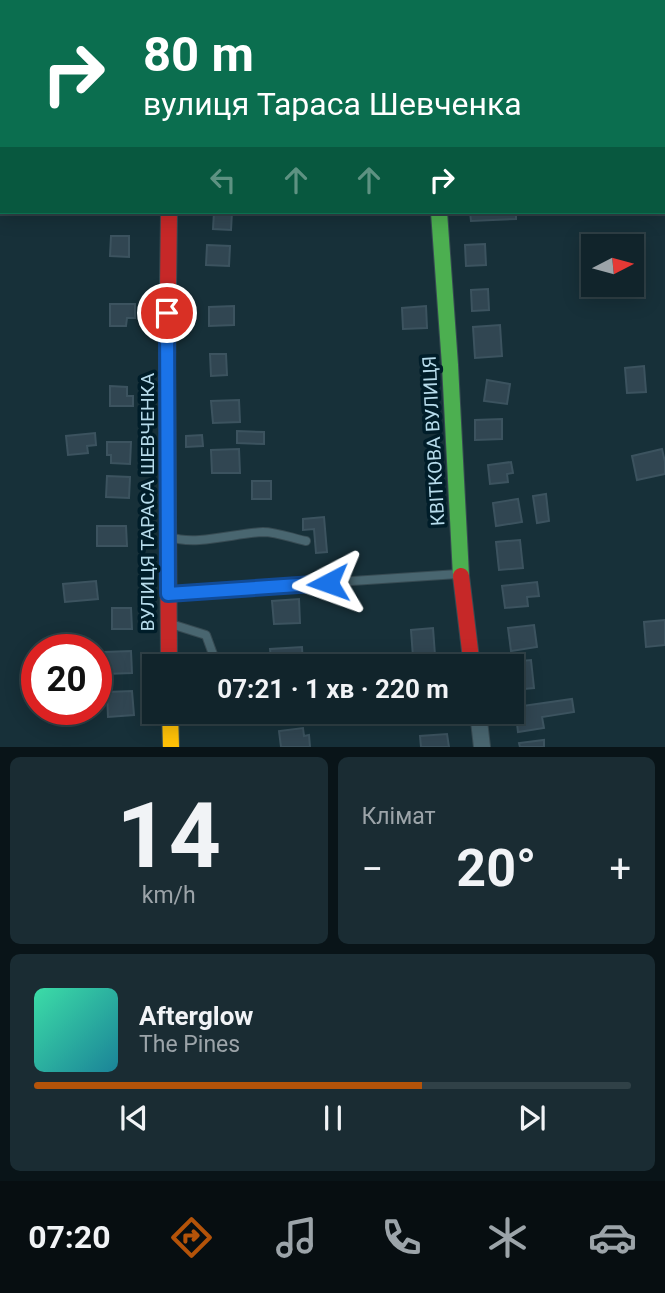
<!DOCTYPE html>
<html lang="uk">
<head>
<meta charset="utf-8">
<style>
  :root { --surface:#11242b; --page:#1a2c33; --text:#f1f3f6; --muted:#9ca4a9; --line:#304147; --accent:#b45309 }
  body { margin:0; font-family:Roboto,sans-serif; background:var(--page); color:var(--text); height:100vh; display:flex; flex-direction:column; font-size:26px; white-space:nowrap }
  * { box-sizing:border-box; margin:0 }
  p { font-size:23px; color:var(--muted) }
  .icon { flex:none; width:38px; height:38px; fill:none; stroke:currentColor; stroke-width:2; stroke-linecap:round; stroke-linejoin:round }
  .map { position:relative; height:747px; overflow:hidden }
  .side { display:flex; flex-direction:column; gap:10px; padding:10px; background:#091418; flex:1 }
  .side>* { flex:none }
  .banner { position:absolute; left:0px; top:0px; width:665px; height:214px; box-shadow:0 4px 18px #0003,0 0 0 2px var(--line); background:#0b6e4f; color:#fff; overflow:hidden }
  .needle { width:46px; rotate:84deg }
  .fabs { position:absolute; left:581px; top:234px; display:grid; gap:14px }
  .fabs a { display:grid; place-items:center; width:63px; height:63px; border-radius:0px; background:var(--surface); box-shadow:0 4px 18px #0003,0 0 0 2px var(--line); font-size:35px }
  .speed { position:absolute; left:21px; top:634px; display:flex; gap:14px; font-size:35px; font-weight:700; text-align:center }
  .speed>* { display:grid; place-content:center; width:91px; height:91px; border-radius:50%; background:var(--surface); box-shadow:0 4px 18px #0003,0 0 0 2px var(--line); line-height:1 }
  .speed .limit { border:10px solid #d22; background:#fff; color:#111 }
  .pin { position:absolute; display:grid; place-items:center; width:60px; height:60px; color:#fff; margin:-30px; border:4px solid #fff; border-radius:50%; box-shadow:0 2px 7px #0007 }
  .me { position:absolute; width:77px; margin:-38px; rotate:266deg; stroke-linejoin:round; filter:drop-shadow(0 0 5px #0008) }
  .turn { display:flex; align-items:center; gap:24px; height:147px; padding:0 28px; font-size:32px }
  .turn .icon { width:91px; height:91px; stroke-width:2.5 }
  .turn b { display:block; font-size:49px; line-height:60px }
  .lanes { display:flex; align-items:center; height:66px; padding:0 28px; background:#0003; justify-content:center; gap:35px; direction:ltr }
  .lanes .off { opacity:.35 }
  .big { font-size:52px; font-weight:700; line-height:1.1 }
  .side .widget { flex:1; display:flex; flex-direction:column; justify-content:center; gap:10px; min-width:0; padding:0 24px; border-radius:10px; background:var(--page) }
  .side .dial { align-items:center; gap:0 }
  .dial b { font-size:91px; line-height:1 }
  .song { display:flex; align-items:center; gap:21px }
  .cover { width:84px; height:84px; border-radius:10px; background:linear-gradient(135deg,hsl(160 70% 55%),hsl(190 70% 35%)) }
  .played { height:7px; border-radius:4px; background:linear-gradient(90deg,var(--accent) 65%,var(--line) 65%) }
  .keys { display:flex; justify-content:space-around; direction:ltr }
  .heat { display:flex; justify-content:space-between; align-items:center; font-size:38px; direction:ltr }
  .side .tiles { flex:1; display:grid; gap:10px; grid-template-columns:1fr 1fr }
  .widget:last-child { grid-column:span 2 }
  .trip { position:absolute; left:142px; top:654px; width:382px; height:70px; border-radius:0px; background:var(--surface); box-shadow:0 4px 18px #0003,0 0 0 2px var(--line); font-weight:700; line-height:70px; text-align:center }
  .tabs { display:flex; height:112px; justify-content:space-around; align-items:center; background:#070e11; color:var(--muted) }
  .tabs .icon { width:49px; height:49px }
  .tabs .current { color:var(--accent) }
  .tabs b { font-size:32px; color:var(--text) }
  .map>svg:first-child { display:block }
  .building { fill:#314652; stroke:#3c535f; stroke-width:2 }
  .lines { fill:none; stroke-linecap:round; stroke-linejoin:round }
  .lane-casing { stroke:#374b53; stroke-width:10 }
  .street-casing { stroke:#374b53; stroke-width:18 }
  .fast-casing { stroke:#374b53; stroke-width:18 }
  .slow-casing { stroke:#374b53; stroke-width:18 }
  .jam-casing { stroke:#374b53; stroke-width:18 }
  .lane { stroke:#496670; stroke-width:8 }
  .street { stroke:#496670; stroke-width:16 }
  .fast { stroke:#4caf50; stroke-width:16 }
  .slow { stroke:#ffc107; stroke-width:16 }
  .jam { stroke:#c62828; stroke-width:16 }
  .route-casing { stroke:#114b97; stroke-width:18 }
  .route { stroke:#1a73e8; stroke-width:12 }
  .labels { text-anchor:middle; stroke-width:7; stroke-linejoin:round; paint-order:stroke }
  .street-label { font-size:19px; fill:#b6dbeb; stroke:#001d29 }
</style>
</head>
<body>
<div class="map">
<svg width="665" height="747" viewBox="0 0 665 747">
  <rect width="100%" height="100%" fill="#173039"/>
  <g class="building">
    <polygon points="214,212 232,212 231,230 213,229"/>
    <polygon points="470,212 516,212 516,219 471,221"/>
    <polygon points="111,236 129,236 129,257 110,256"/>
    <polygon points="485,244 486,265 466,266 465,245"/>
    <polygon points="207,245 230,246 229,266 206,265"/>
    <polygon points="488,289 489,310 472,311 471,290"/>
    <polygon points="110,304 135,304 135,318 127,318 126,326 110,326"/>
    <polygon points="234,306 234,325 209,326 209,307"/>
    <polygon points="426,306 427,328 403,329 402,308"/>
    <polygon points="500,325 502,356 475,358 473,327"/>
    <polygon points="210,354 226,354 227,375 211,376"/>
    <polygon points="644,366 646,392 627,393 625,368"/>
    <polygon points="487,380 510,384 507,404 484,401"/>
    <polygon points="110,386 127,387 127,396 133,396 133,406 110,406"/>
    <polygon points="239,400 240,422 213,423 211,401"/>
    <polygon points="502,419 502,439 475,440 475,420"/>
    <polygon points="237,431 264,432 264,444 237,443"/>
    <polygon points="95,433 96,445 87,446 88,453 68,455 66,436"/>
    <polygon points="202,435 203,446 186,447 186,436"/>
    <polygon points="107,442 131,442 130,464 111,463 111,455 107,455"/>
    <polygon points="239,449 240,473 212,473 211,450"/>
    <polygon points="662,449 665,462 665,474 637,480 632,456"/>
    <polygon points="511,462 513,473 507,474 508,482 490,484 488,465"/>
    <polygon points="107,476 130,477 129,498 106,497"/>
    <rect x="252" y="481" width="19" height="18"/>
    <polygon points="546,494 549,521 537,523 533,496"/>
    <polygon points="518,499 522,522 496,526 493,503"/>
    <polygon points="324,517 327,552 316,553 314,529 303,530 303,519"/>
    <polygon points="97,526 126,526 127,546 97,546"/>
    <polygon points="520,540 523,568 499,570 496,542"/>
    <polygon points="96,581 98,599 65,602 63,584"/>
    <polygon points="537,582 539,596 527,597 528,606 505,608 502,586"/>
    <polygon points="299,599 300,623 274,624 272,601"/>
    <polygon points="112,608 131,608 132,629 112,629"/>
    <polygon points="665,620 665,645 646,647 644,622"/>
    <polygon points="534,625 537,647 511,651 508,628"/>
    <polygon points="433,628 435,655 413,657 411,630"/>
    <polygon points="302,647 303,667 272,667 270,649"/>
    <polygon points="131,651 132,673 105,674 104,652"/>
    <polygon points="531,660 534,688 513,690 510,662"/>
    <polygon points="132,691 134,715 108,717 107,692"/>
    <polygon points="572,699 574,712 542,717 544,728 518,732 515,707"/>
    <polygon points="303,728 304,736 309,735 310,747 281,747 279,731"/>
    <polygon points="447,734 449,747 421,747 420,736"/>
    <polygon points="544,740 544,747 520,747 519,743"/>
  </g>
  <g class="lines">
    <g class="lane-casing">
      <g id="lane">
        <path d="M 170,537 C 196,546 236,533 263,532 C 276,532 292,538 306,541"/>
        <polyline points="171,593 458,574"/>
        <polyline points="171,624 206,635 214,657 215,667"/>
      </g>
    </g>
    <g class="street-casing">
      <g id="street">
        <polyline points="456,2 457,0"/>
        <polyline points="478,712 482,747"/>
      </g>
    </g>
    <g class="fast-casing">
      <polyline id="fast" points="439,212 450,365 461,576"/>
    </g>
    <g class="slow-casing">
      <g id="slow">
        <polyline points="174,0 174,2"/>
        <polyline points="170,712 171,747"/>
      </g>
    </g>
    <g class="jam-casing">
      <g id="jam">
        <polyline points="169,212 167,364 169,667"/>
        <polyline points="461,576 472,667"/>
      </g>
    </g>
    <use href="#lane" class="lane"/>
    <use href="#street" class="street"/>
    <use href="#fast" class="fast"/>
    <use href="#slow" class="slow"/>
    <use href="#jam" class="jam"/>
  </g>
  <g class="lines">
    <g class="route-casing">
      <polyline id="route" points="167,313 168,594 328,583"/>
    </g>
    <use href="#route" class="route"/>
  </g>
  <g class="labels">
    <g class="street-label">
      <text transform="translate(433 441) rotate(-93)" y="7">КВІТКОВА ВУЛИЦЯ</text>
      <text transform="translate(147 502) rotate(-90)" y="7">ВУЛИЦЯ ТАРАСА ШЕВЧЕНКА</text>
    </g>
  </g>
</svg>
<div class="fabs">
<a><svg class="needle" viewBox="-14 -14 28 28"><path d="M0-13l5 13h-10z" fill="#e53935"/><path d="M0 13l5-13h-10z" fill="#9ca4a9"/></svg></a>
</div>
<div class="speed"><div class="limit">20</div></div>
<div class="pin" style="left:167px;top:313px;background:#d93025"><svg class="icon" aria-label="arrive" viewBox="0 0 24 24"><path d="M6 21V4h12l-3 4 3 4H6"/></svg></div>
<svg class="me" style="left:328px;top:583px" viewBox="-20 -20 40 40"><path d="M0-17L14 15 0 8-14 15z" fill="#1a73e8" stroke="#fff" stroke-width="4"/></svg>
<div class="trip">07:21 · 1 хв · 220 m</div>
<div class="banner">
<div class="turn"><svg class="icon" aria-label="right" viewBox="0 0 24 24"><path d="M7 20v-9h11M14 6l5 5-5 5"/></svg><div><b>80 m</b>вулиця Тараса Шевченка</div></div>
<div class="lanes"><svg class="icon off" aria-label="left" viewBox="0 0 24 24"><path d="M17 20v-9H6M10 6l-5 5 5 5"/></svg><svg class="icon off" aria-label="ahead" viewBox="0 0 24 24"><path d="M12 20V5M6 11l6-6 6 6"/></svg><svg class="icon off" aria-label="ahead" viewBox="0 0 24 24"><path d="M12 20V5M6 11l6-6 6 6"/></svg><svg class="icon" aria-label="right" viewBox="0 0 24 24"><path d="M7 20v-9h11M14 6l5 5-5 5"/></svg></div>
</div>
</div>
<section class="side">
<div class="tiles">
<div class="widget dial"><b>14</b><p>km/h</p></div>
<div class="widget"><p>Клімат</p>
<div class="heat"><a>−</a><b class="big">20°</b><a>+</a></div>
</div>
<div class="widget">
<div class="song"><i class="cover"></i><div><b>Afterglow</b><p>The Pines</p></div></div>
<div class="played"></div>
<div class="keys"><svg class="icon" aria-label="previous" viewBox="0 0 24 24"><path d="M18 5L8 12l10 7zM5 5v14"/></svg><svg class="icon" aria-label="pause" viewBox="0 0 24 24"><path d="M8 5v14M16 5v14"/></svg><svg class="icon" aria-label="next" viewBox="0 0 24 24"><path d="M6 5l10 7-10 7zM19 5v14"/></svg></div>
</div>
</div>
</section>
<nav class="tabs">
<b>07:20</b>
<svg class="icon current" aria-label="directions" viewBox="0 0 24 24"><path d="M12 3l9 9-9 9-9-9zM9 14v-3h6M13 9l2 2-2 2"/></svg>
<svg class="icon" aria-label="music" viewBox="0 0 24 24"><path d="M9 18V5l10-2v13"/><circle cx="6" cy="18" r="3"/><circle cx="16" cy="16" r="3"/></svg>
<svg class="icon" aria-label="phone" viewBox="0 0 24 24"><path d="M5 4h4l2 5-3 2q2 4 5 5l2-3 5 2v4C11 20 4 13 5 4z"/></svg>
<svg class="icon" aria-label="climate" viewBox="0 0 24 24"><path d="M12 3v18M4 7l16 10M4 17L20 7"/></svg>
<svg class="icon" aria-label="car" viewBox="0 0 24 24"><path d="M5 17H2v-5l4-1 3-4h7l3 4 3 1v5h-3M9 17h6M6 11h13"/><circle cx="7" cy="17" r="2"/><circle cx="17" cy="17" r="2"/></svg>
</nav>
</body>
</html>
